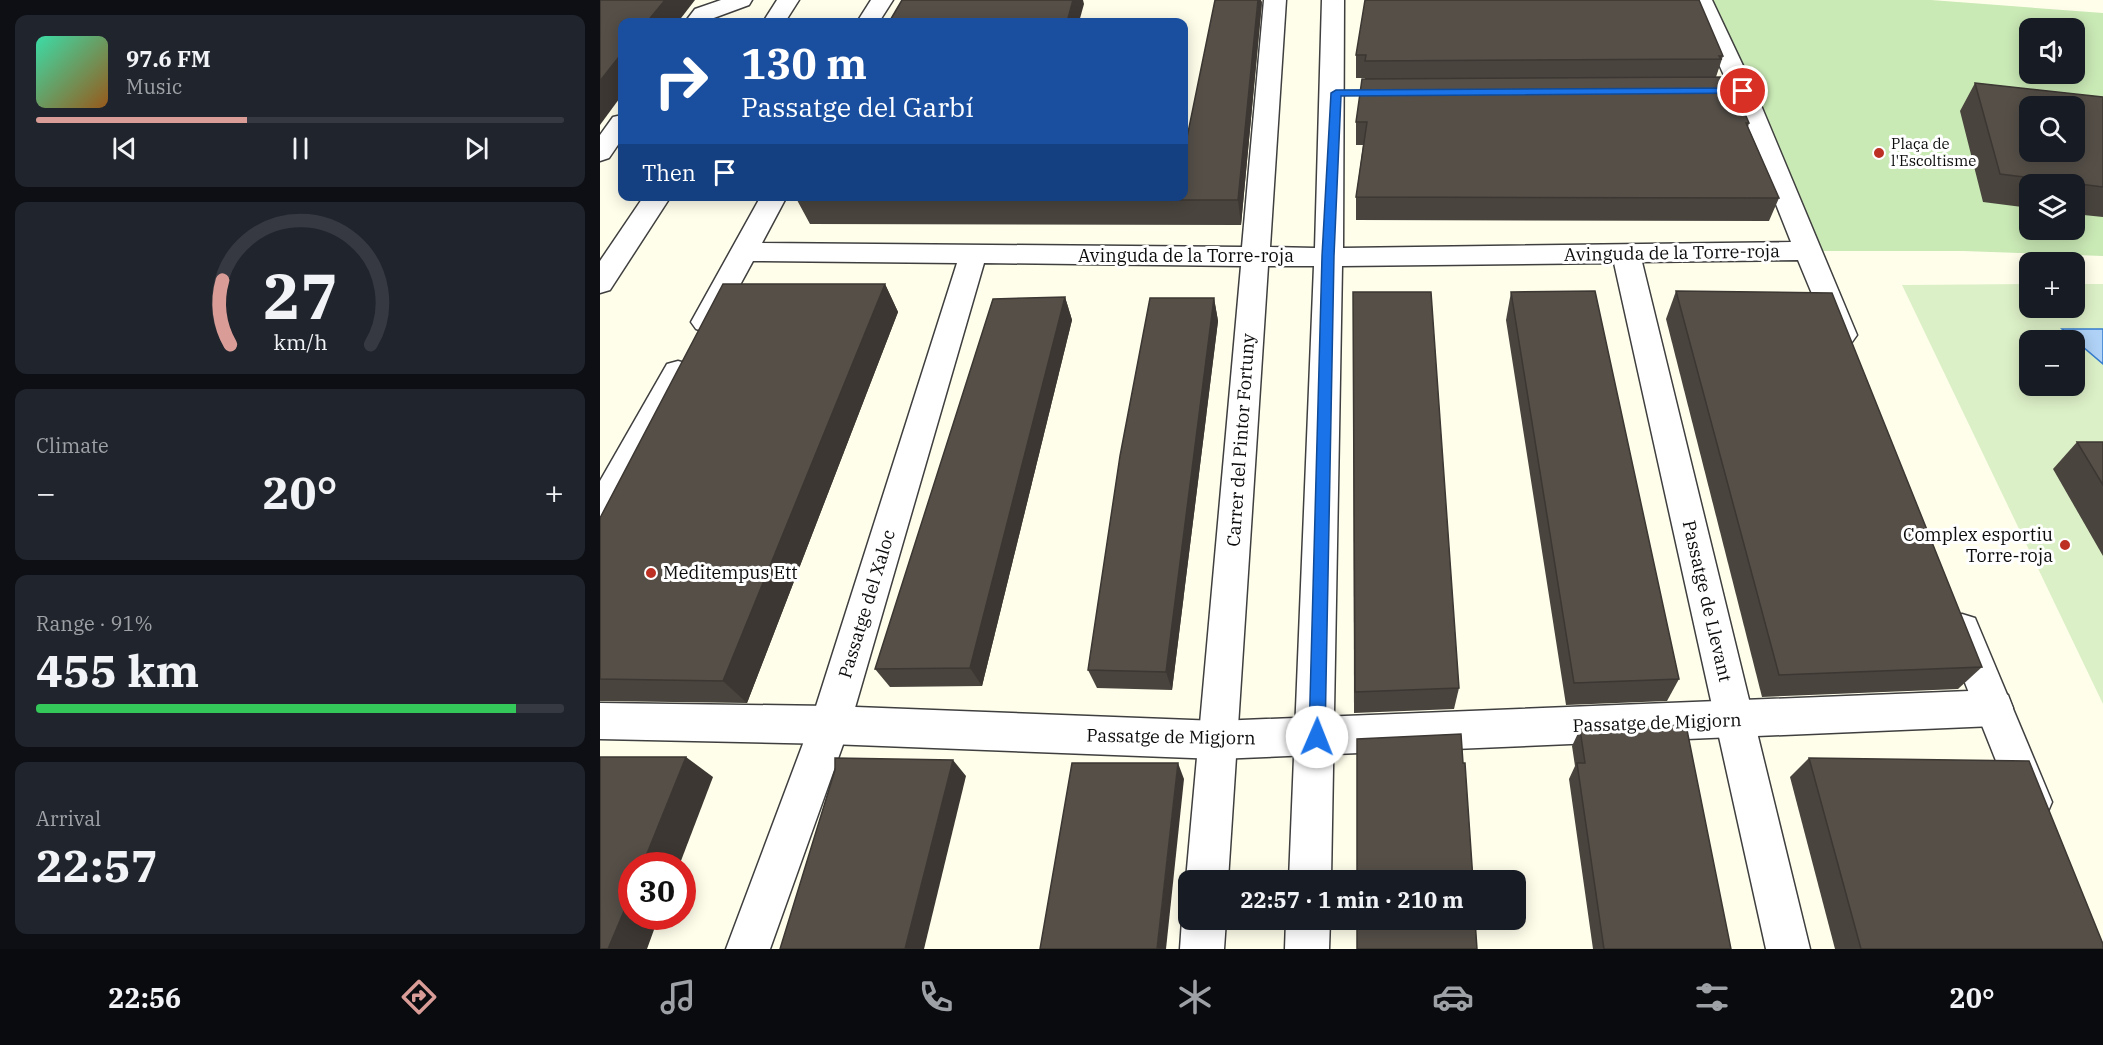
<!DOCTYPE html>
<html lang="en">
<head>
<meta charset="utf-8">
<style>
  :root { --surface:#171b24; --page:#20242c; --text:#f1f3f6; --muted:#9ea1a6; --line:#363941; --accent:#d99c97 }
  body { margin:0; font-family:"IBM Plex Serif",serif; background:var(--page); color:var(--text); height:100vh; display:flex; flex-direction:column; font-size:22px; white-space:nowrap }
  * { box-sizing:border-box; margin:0 }
  p { font-size:20px; color:var(--muted) }
  .icon { flex:none; width:33px; height:33px; fill:none; stroke:currentColor; stroke-width:2; stroke-linecap:round; stroke-linejoin:round }
  .map { position:relative; flex:1; overflow:hidden }
  .drawer { display:flex; flex-direction:column; gap:15px; padding:15px; background:#0d0f14; width:600px }
  .drawer>* { flex:none }
  .top-card { position:absolute; left:18px; top:18px; width:570px; height:183px; border-radius:12px; box-shadow:0 3px 15px #0003; background:#1a4fa0; color:#fff; overflow:hidden }
  .controls { position:absolute; left:1419px; top:18px; display:grid; gap:12px }
  .controls a { display:grid; place-items:center; width:66px; height:66px; border-radius:12px; background:var(--surface); box-shadow:0 3px 15px #0003; font-size:30px }
  .speed { position:absolute; left:18px; top:852px; display:flex; gap:12px; font-size:30px; font-weight:700; text-align:center }
  .speed>* { display:grid; place-content:center; width:78px; height:78px; border-radius:50%; background:var(--surface); box-shadow:0 3px 15px #0003; line-height:1 }
  .speed .limit { border:9px solid #d22; background:#fff; color:#111 }
  .pin { position:absolute; display:grid; place-items:center; width:51px; height:51px; color:#fff; margin:-26px; border:3px solid #fff; border-radius:50%; box-shadow:0 2px 6px #0007 }
  .me { position:absolute; width:66px; margin:-33px; rotate:1deg; stroke-linejoin:round; filter:drop-shadow(0 0 4px #0008) }
  .turn { display:flex; align-items:center; gap:21px; height:126px; padding:0 24px; font-size:27px }
  .turn .icon { width:78px; height:78px; stroke-width:2.5 }
  .turn b { display:block; font-size:42px; line-height:51px }
  .then { display:flex; align-items:center; height:57px; padding:0 24px; background:#0003; gap:12px; font-size:22px }
  .big { font-size:45px; font-weight:800; line-height:1.1 }
  .drawer .widget { flex:1; display:flex; flex-direction:column; justify-content:center; gap:9px; min-width:0; padding:0 21px; border-radius:12px; background:var(--page) }
  .drawer .dial { align-items:center; gap:0 }
  .dial svg { height:156px; overflow:visible; fill:none; stroke:var(--line); stroke-width:7; stroke-linecap:round; text-anchor:middle }
  .dial text { fill:var(--text); stroke:none }
  .song { display:flex; align-items:center; gap:18px }
  .cover { width:72px; height:72px; border-radius:9px; background:linear-gradient(135deg,hsl(160 70% 55%),hsl(30 70% 35%)) }
  .played { height:6px; border-radius:3px; background:linear-gradient(90deg,var(--accent) 40%,var(--line) 40%) }
  .keys { display:flex; justify-content:space-around; direction:ltr }
  .heat { display:flex; justify-content:space-between; align-items:center; font-size:33px; direction:ltr }
  .charge { height:9px; border-radius:4px; background:linear-gradient(90deg,#34c759 91%,var(--line) 0) }
  .trip { position:absolute; left:578px; top:870px; width:348px; height:60px; border-radius:12px; background:var(--surface); box-shadow:0 3px 15px #0003; font-weight:800; line-height:60px; text-align:center }
  .tabs { display:flex; height:96px; justify-content:space-around; align-items:center; background:#090b0e; color:var(--muted) }
  .tabs .icon { width:42px; height:42px }
  .tabs .on { color:var(--accent) }
  .tabs b { font-size:27px; color:var(--text) }
  main { display:flex; flex:1; min-height:0 }
  .map>svg:first-child { display:block }
  .green { fill:#c9e9b5; fill-rule:evenodd }
  .pitch { fill:#dcf0c7; fill-rule:evenodd }
  .water { fill:#afd2f6; stroke:#367cce; stroke-width:1.5 }
  .lines { fill:none; stroke-linecap:round; stroke-linejoin:round }
  .pedestrian-casing { stroke:#3f3f3f; stroke-width:3 }
  .minor-casing { stroke:#3f3f3f; stroke-width:3 }
  .tertiary-casing { stroke:#3f3f3f; stroke-width:3 }
  .pedestrian { fill:#fff; fill-rule:evenodd }
  .minor { fill:#fff; fill-rule:evenodd }
  .tertiary { fill:#fff; fill-rule:evenodd }
  .wall { fill:#49443e }
  .shaded-wall { fill:#3c3732 }
  .building { fill:#554f48; stroke:#3c3732; stroke-width:1.5; fill-rule:evenodd }
  .route { fill:#1a73e8; stroke:#114b97; stroke-width:1.5 }
  .poi-dot { fill:#bc3123; stroke:#fff; stroke-width:2 }
  .labels { text-anchor:middle; stroke-width:6; stroke-linejoin:round; paint-order:stroke }
  .far-poi-label { font-size:15px; fill:#0c0c0c; stroke:#fff; text-anchor:start }
  .street-label { font-size:18px; fill:#0c0c0c; stroke:#fff }
  .poi-label { font-size:18px; fill:#0c0c0c; stroke:#fff; text-anchor:end }
</style>
</head>
<body>
<main>
<section class="drawer">
<div class="widget">
<div class="song"><i class="cover"></i><div><b>97.6 FM</b><p>Music</p></div></div>
<div class="played"></div>
<div class="keys"><svg class="icon" aria-label="previous" viewBox="0 0 24 24"><path d="M18 5L8 12l10 7zM5 5v14"/></svg><svg class="icon" aria-label="pause" viewBox="0 0 24 24"><path d="M8 5v14M16 5v14"/></svg><svg class="icon" aria-label="next" viewBox="0 0 24 24"><path d="M6 5l10 7-10 7zM19 5v14"/></svg></div>
</div>
<div class="widget dial"><svg viewBox="0 0 100 80">
<path d="M14 69A42 42 0 1 1 86 69"/>
<path d="M14 69A42 42 0 0 1 10 36" stroke="#d99c97"/>
<text x="50" y="56" font-size="32" font-weight="700">27</text>
<text x="50" y="72" font-size="11">km/h</text>
</svg></div>
<div class="widget"><p>Climate</p>
<div class="heat"><a>−</a><b class="big">20°</b><a>+</a></div>
</div>
<div class="widget"><p>Range · 91%</p><b class="big">455 km</b><div class="charge"></div></div>
<div class="widget"><p>Arrival</p><b class="big">22:57</b></div>
</section>
<div class="map">
<svg width="1503" height="949" viewBox="0 0 1503 949">
  <rect width="100%" height="100%" fill="#fffeeb"/>
  <path class="green" d="M 1100,0 L 1331,0 L 1503,13 L 1503,256 L 1363,251 L 1208,251 ZM 1430,28 L 1474,28 L 1474,74 L 1430,74 ZM 1430,106 L 1474,106 L 1474,152 L 1430,152 ZM 1430,184 L 1474,184 L 1474,230 L 1430,230 Z"/>
  <path class="pitch" d="M 1429,284 L 1430,308 L 1474,308 L 1475,284 L 1503,284 L 1503,704 L 1302,285 ZM 1430,340 L 1474,340 L 1474,386 L 1430,386 Z"/>
  <polygon class="water" points="1462,329 1503,329 1503,364"/>
  <g class="lines">
    <g class="pedestrian-casing">
      <polygon id="pedestrian" points="1394,690 1408,695 1413,708 1408,721 1394,726 618,759 230,744 0,739 0,703 230,706 618,721"/>
    </g>
    <g class="minor-casing">
      <g id="minor">
        <polygon points="121,0 152,0 149,5 111,19 107,22 85,22 95,9"/>
        <polygon points="271,0 293,0 279,22 257,22"/>
        <polygon points="664,0 686,0 670,247 715,248 722,0 744,0 743,248 1191,242 1131,91 1090,0 1112,0 1155,91 1257,335 1252,342 1242,346 1232,342 1198,260 1042,262 1210,949 1166,949 1014,263 742,266 731,880 689,880 714,266 668,266 628,880 588,880 588,886 586,880 641,266 384,263 250,725 170,949 126,949 210,725 357,263 153,261 116,329 106,332 96,329 91,322 161,196 187,196 162,243 642,247"/>
        <polygon points="22,115 22,139 9,158 0,161 0,135 13,117"/>
        <polygon points="78,361 89,364 93,372 12,522 0,526 0,481 67,364"/>
        <polygon points="1362,614 1375,618 1452,802 1446,816 1432,822 1418,816 1344,630 1349,618"/>
        <polygon points="588,906 588,920 626,920 624,949 580,949 582,920"/>
        <polygon points="686,920 730,920 729,949 685,949"/>
      </g>
    </g>
    <g class="tertiary-casing">
      <g id="tertiary">
        <polygon points="177,0 199,0 185,22 163,22"/>
        <polygon points="44,196 71,196 10,290 0,293 0,261"/>
      </g>
    </g>
    <use href="#pedestrian" class="pedestrian"/>
    <use href="#minor" class="minor"/>
    <use href="#tertiary" class="tertiary"/>
  </g>
  <g class="wall">
    <polygon points="662,2 641,225 210,224 197,200 584,196"/>
    <polygon points="756,55 1123,56 1116,77 1149,123 1148,127 1179,198 1169,221 756,220 756,197 763,145 756,145 756,122 765,78 756,78"/>
    <polygon points="1375,83 1503,97 1503,217 1474,214 1474,184 1430,184 1430,208 1383,202 1360,111"/>
    <polygon points="285,284 298,312 147,703 0,701 0,518"/>
    <polygon points="1076,291 1382,667 1358,689 1162,697 1066,319"/>
    <polygon points="753,292 859,688 854,709 754,713"/>
    <polygon points="911,292 1079,679 1067,701 966,705 906,320"/>
    <polygon points="465,297 472,320 382,686 290,687 275,669"/>
    <polygon points="614,298 618,321 572,690 497,688 488,670"/>
    <polygon points="1477,442 1503,442 1503,556 1453,469"/>
    <polygon points="980,729 1131,949 993,949 969,779 975,766 972,746"/>
    <polygon points="1209,758 1503,949 1235,949 1190,777"/>
  </g>
  <g class="shaded-wall">
    <polygon points="65,0 95,0 78,22 47,22"/>
    <polygon points="473,0 483,0 484,4 479,22 467,22"/>
    <polygon points="658,0 661,0 662,2 641,225 638,200"/>
    <polygon points="22,53 22,95 0,125 0,81"/>
    <polygon points="285,284 298,312 147,703 123,681"/>
    <polygon points="465,297 472,320 382,686 370,668"/>
    <polygon points="614,298 618,321 572,690 566,672"/>
    <polygon points="86,757 113,777 79,866 42,866"/>
    <polygon points="353,760 366,776 324,949 305,949"/>
    <polygon points="578,763 584,779 566,949 557,949"/>
    <polygon points="32,892 32,916 59,916 47,949 8,949"/>
  </g>
  <g class="building">
    <polygon points="0,0 65,0 47,22 22,22 22,53 0,81"/>
    <polygon points="302,0 473,0 467,22 289,22"/>
    <polygon points="615,0 658,0 638,200 197,200 198,196 584,196 584,152"/>
    <polygon points="765,0 1099,0 1123,56 1119,56 1121,59 765,61 766,55 756,55"/>
    <polygon points="1129,77 1149,123 1146,123 1179,198 756,197 767,122 756,122 762,79"/>
    <path d="M 1375,83 L 1503,97 L 1503,187 L 1400,174 ZM 1430,106 L 1474,106 L 1474,152 L 1430,152 Z"/>
    <polygon points="123,284 285,284 123,681 0,679 0,518"/>
    <polygon points="995,291 1079,679 974,683 911,292"/>
    <polygon points="1076,291 1232,293 1382,667 1179,675"/>
    <polygon points="753,292 831,292 859,688 755,692"/>
    <polygon points="465,297 370,668 275,669 393,299"/>
    <polygon points="550,298 614,298 566,672 488,670 520,456"/>
    <polygon points="1477,442 1503,442 1503,485"/>
    <polygon points="1086,725 1131,949 1004,949 977,763 985,763 980,729"/>
    <polygon points="861,734 863,763 865,763 873,880 757,880 757,739"/>
    <polygon points="0,757 86,757 42,866 32,866 32,892 8,949 0,949"/>
    <polygon points="235,758 353,760 305,949 180,949 235,770"/>
    <polygon points="1209,758 1429,761 1503,944 1503,949 1261,949"/>
    <polygon points="472,763 578,763 557,949 440,949"/>
    <polygon points="757,920 875,920 877,949 757,949"/>
  </g>
  <polygon class="route" points="1143,88 1148,91 1146,93 741,96 734,256 725,737 723,742 717,744 711,742 709,737 722,256 731,93 736,90"/>
  <g class="poi-dot">
    <circle cx="1279" cy="153" r="6"/>
    <circle cx="1465" cy="545" r="6"/>
    <circle cx="51" cy="573" r="6"/>
  </g>
  <g class="labels">
    <g class="far-poi-label">
      <text x="1291" y="149">Plaça de<tspan x="1291" dy="17">l'Escoltisme</tspan></text>
    </g>
    <g class="street-label">
      <text transform="translate(1072 253) rotate(-1)" y="6">Avinguda de la Torre-roja</text>
      <text x="586" y="262">Avinguda de la Torre-roja</text>
      <text transform="translate(641 440) rotate(-86)" y="6">Carrer del Pintor Fortuny</text>
      <text transform="translate(1107 601) rotate(77)" y="6">Passatge de Llevant</text>
      <text transform="translate(267 604) rotate(-73)" y="6">Passatge del Xaloc</text>
      <text transform="translate(1057 723) rotate(-2)" y="6">Passatge de Migjorn</text>
      <text transform="translate(571 737) rotate(1)" y="6">Passatge de Migjorn</text>
    </g>
    <g class="poi-label">
      <text x="1453" y="541">Complex esportiu<tspan x="1453" dy="21">Torre-roja</tspan></text>
      <text x="63" y="579" text-anchor="start">Meditempus Ett</text>
    </g>
  </g>
</svg>
<div class="controls">
<a><svg class="icon" aria-label="sound" viewBox="0 0 24 24"><path d="M4 9h4l5-4v14l-5-4H4zM17 9q2 3 0 6"/></svg></a>
<a><svg class="icon" aria-label="search" viewBox="0 0 24 24"><circle cx="10" cy="10" r="6"/><path d="M15 15l6 6"/></svg></a>
<a><svg class="icon" aria-label="layers" viewBox="0 0 24 24"><path d="M12 4l9 5-9 5-9-5zM3 14l9 5 9-5"/></svg></a>
<a>+</a>
<a>−</a>
</div>
<div class="speed"><div class="limit">30</div></div>
<div class="pin" style="left:1143px;top:91px;background:#d93025"><svg class="icon" aria-label="arrive" viewBox="0 0 24 24"><path d="M6 21V4h12l-3 4 3 4H6"/></svg></div>
<svg class="me" style="left:717px;top:737px" viewBox="-20 -20 40 40"><circle r="19" fill="#fff"/><path d="M0-13L10 11 0 6-10 11z" fill="#1a73e8"/></svg>
<div class="trip">22:57 · 1 min · 210 m</div>
<div class="top-card">
<div class="turn"><svg class="icon" aria-label="right" viewBox="0 0 24 24"><path d="M7 20v-9h11M14 6l5 5-5 5"/></svg><div><b>130 m</b>Passatge del Garbí</div></div>
<div class="then">Then<svg class="icon" aria-label="arrive" viewBox="0 0 24 24"><path d="M6 21V4h12l-3 4 3 4H6"/></svg></div>
</div>
</div>
</main>
<nav class="tabs">
<b>22:56</b>
<svg class="icon on" aria-label="directions" viewBox="0 0 24 24"><path d="M12 3l9 9-9 9-9-9zM9 14v-3h6M13 9l2 2-2 2"/></svg>
<svg class="icon" aria-label="music" viewBox="0 0 24 24"><path d="M9 18V5l10-2v13"/><circle cx="6" cy="18" r="3"/><circle cx="16" cy="16" r="3"/></svg>
<svg class="icon" aria-label="phone" viewBox="0 0 24 24"><path d="M5 4h4l2 5-3 2q2 4 5 5l2-3 5 2v4C11 20 4 13 5 4z"/></svg>
<svg class="icon" aria-label="climate" viewBox="0 0 24 24"><path d="M12 3v18M4 7l16 10M4 17L20 7"/></svg>
<svg class="icon" aria-label="car" viewBox="0 0 24 24"><path d="M5 17H2v-5l4-1 3-4h7l3 4 3 1v5h-3M9 17h6M6 11h13"/><circle cx="7" cy="17" r="2"/><circle cx="17" cy="17" r="2"/></svg>
<svg class="icon" aria-label="filters" viewBox="0 0 24 24"><path d="M4 7h16M4 17h16"/><circle cx="9" cy="7" r="2"/><circle cx="15" cy="17" r="2"/></svg>
<b>20°</b>
</nav>
</body>
</html>
